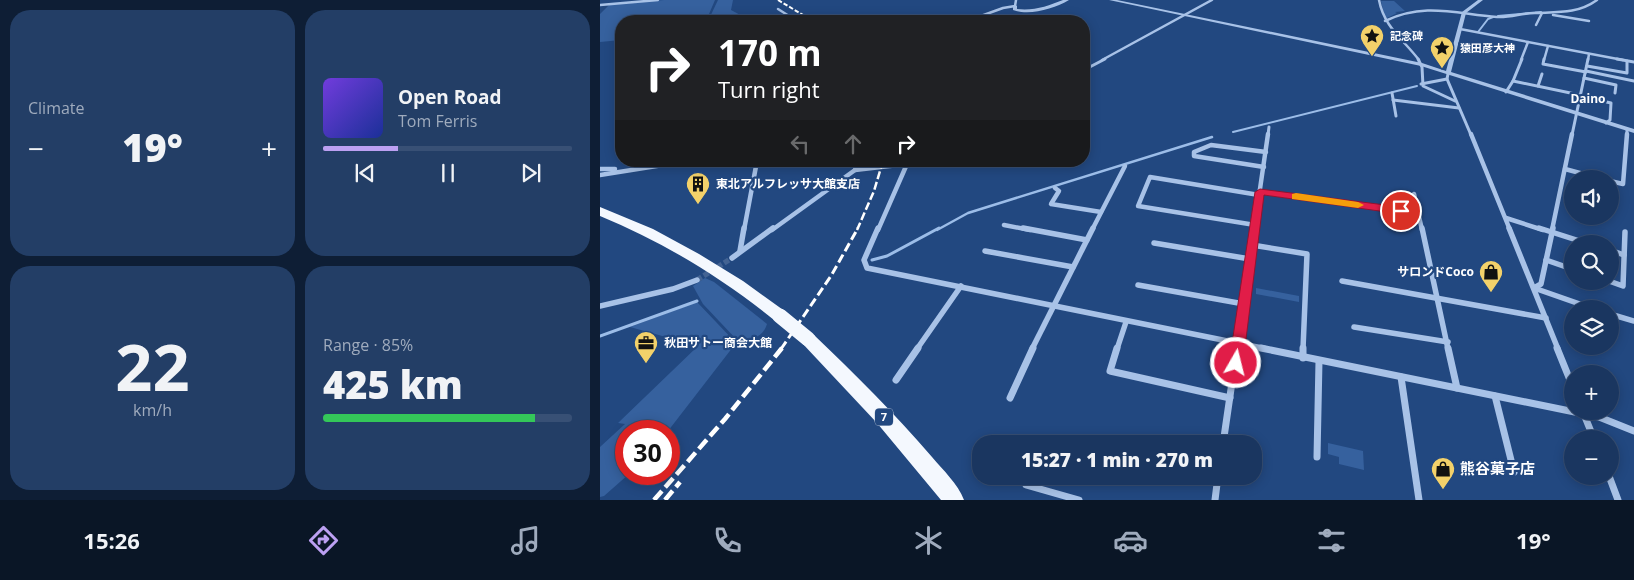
<!DOCTYPE html>
<html lang="en">
<head>
<meta charset="utf-8">
<style>
  :root { --surface:#1a3660; --page:#233e66; --text:#f1f3f6; --muted:#9fabbd; --line:#385075; --accent:#bca0f2 }
  body { margin:0; font-family:"Open Sans","Noto Sans JP",sans-serif; background:var(--page); color:var(--text); height:100vh; display:flex; flex-direction:column; font-size:19px; white-space:nowrap }
  * { box-sizing:border-box; margin:0 }
  p { font-size:16px; color:var(--muted) }
  .icon { flex:none; width:28px; height:28px; fill:none; stroke:currentColor; stroke-width:2; stroke-linecap:round; stroke-linejoin:round }
  .map { position:relative; flex:1; overflow:hidden }
  .details { display:flex; flex-direction:column; gap:10px; padding:10px; background:#0e1e35; width:600px }
  .details>* { flex:none }
  .hud { position:absolute; left:15px; top:15px; width:475px; height:152px; border-radius:20px; box-shadow:0 2px 12px #0003,0 0 0 1px var(--line); background:#202124; color:#fff; overflow:hidden }
  .tools { position:absolute; left:964px; top:170px; display:grid; gap:10px }
  .tools a { display:grid; place-items:center; width:55px; height:55px; border-radius:50%; background:var(--surface); box-shadow:0 2px 12px #0003,0 0 0 1px var(--line); font-size:25px }
  .speed { position:absolute; left:15px; top:420px; display:flex; gap:10px; font-size:25px; font-weight:700; text-align:center }
  .speed>* { display:grid; place-content:center; width:65px; height:65px; border-radius:50%; background:var(--surface); box-shadow:0 2px 12px #0003,0 0 0 1px var(--line); line-height:1 }
  .speed .limit { border:8px solid #d22; background:#fff; color:#111 }
  .pin { position:absolute; display:grid; place-items:center; width:42px; height:42px; color:#fff; margin:-21px; border:2px solid #fff; border-radius:50%; box-shadow:0 1px 5px #0007 }
  .me { position:absolute; width:55px; margin:-28px; rotate:8deg; stroke-linejoin:round; filter:drop-shadow(0 0 4px #0008) }
  .turn { display:flex; align-items:center; gap:18px; height:105px; padding:0 20px; font-size:22px }
  .turn .icon { width:65px; height:65px; stroke-width:2.5 }
  .turn b { display:block; font-size:35px; line-height:42px }
  .lanes { display:flex; align-items:center; height:48px; padding:0 20px; background:#0003; justify-content:center; gap:25px; direction:ltr }
  .lanes .off { opacity:.35 }
  .big { font-size:38px; font-weight:800; line-height:1.1 }
  .details .card { flex:1; display:flex; flex-direction:column; justify-content:center; gap:8px; min-width:0; padding:0 18px; border-radius:20px; background:var(--page) }
  .details .dial { align-items:center; gap:0 }
  .dial b { font-size:65px; line-height:1 }
  .song { display:flex; align-items:center; gap:15px }
  .cover { width:60px; height:60px; border-radius:8px; background:linear-gradient(135deg,hsl(260 70% 55%),hsl(230 70% 35%)) }
  .played { height:5px; border-radius:2px; background:linear-gradient(90deg,var(--accent) 30%,var(--line) 30%) }
  .keys { display:flex; justify-content:space-around; direction:ltr }
  .heat { display:flex; justify-content:space-between; align-items:center; font-size:28px; direction:ltr }
  .charge { height:8px; border-radius:4px; background:linear-gradient(90deg,#34c759 85%,var(--line) 0) }
  .details .tiles { flex:1; display:grid; gap:10px; grid-template-columns:repeat(2,1fr) }
  .trip { position:absolute; left:372px; top:435px; width:290px; height:50px; border-radius:20px; background:var(--surface); box-shadow:0 2px 12px #0003,0 0 0 1px var(--line); font-weight:800; line-height:50px; text-align:center }
  .dock { display:flex; height:80px; justify-content:space-around; align-items:center; background:#0a1626; color:var(--muted) }
  .dock .icon { width:35px; height:35px }
  .dock .current { color:var(--accent) }
  .dock b { font-size:22px; color:var(--text) }
  main { display:flex; flex:1; min-height:0 }
  .map>svg:first-child { display:block }
  .green { fill:#36619e }
  .lines { fill:none; stroke-linecap:round; stroke-linejoin:round }
  .stream-far2 { stroke:#9cbde8; stroke-width:2 }
  .stream-far1 { stroke:#9cbde8; stroke-width:2.5 }
  .stream { stroke:#9cbde8; stroke-width:3 }
  .minor-tunnel { stroke:#436393; stroke-width:5.5; stroke-dasharray:5.5 2.5; stroke-linecap:butt }
  .minor-far4 { stroke:#a8c2e7; stroke-width:2.5 }
  .minor-far3 { stroke:#a8c2e7; stroke-width:3 }
  .minor-far2 { stroke:#a8c2e7; stroke-width:4.5 }
  .minor-far1 { stroke:#a8c2e7; stroke-width:5.5 }
  .minor { stroke:#a8c2e7; stroke-width:7 }
  .tertiary { fill:#a8c2e7; fill-rule:evenodd }
  .trunk { fill:#f4f8fe; fill-rule:evenodd }
  .rail-far3 { stroke:#fff; stroke-width:2; stroke-dasharray:4.5 2; stroke-linecap:butt }
  .rail-far2 { stroke:#fff; stroke-width:2.5; stroke-dasharray:8 3; stroke-linecap:butt }
  .rail-far1 { stroke:#fff; stroke-width:3; stroke-dasharray:9 4; stroke-linecap:butt }
  .rail { stroke:#fff; stroke-width:4.5; stroke-dasharray:12 5; stroke-linecap:butt }
  .trunk-bridge { stroke:#f4f8fe; stroke-width:15 }
  .route { fill:#e11d48; stroke:#92132f }
  .slow { fill:#f59e0b }
  .labels { text-anchor:middle; stroke-width:4.5; stroke-linejoin:round; paint-order:stroke }
  .far-poi-label { font-size:11px; font-weight:bold; fill:#fff; stroke:#224880; text-anchor:start }
  .shield { fill:#224880; stroke:#bdc8d9; stroke-width:1 }
  .shield-label { font-size:11px; font-weight:bold; fill:#fff }
  .far-quarter-label { font-size:12px; font-weight:bold; fill:#fff; stroke:#224880 }
  .poi-label { font-size:12px; font-weight:bold; fill:#fff; stroke:#224880; text-anchor:start }
  .near-poi-label { font-size:15px; font-weight:bold; fill:#fff; stroke:#224880; text-anchor:start }
</style>
</head>
<body>
<main>
<section class="details">
<div class="tiles">
<div class="card"><p>Climate</p>
<div class="heat"><a>−</a><b class="big">19°</b><a>+</a></div>
</div>
<div class="card">
<div class="song"><i class="cover"></i><div><b>Open Road</b><p>Tom Ferris</p></div></div>
<div class="played"></div>
<div class="keys"><svg class="icon" aria-label="previous" viewBox="0 0 24 24"><path d="M18 5L8 12l10 7zM5 5v14"/></svg><svg class="icon" aria-label="pause" viewBox="0 0 24 24"><path d="M8 5v14M16 5v14"/></svg><svg class="icon" aria-label="next" viewBox="0 0 24 24"><path d="M6 5l10 7-10 7zM19 5v14"/></svg></div>
</div>
<div class="card dial"><b>22</b><p>km/h</p></div>
<div class="card"><p>Range · 85%</p><b class="big">425 km</b><div class="charge"></div></div>
</div>
</section>
<div class="map">
<svg width="1034" height="500" viewBox="0 0 1034 500">
  <rect width="100%" height="100%" fill="#224880"/>
  <g class="green">
    <polygon points="64,0 115,0 106,21 21,21 21,40 0,42 0,14 9,5"/>
    <polygon points="118,0 133,0 131,10 144,17 143,18 129,21 108,21"/>
    <polygon points="781,1 794,1 805,11 795,12 797,13 785,19"/>
    <path d="M 105,278 L 114,282 L 167,324 C 163,338 149,341 136,339 L 103,304 L 93,286 Z"/>
    <polygon points="656,288 699,296 699,302 656,294"/>
    <polygon points="97,302 136,343 68,431 26,431 26,474 29,474 4,496 0,497 0,447 25,424 18,423 98,346 30,327"/>
    <polygon points="728,443 763,451 764,470 739,464 739,457 728,454"/>
  </g>
  <g class="lines">
    <g class="stream-far2">
      <polyline points="898,16 941,12"/>
      <polyline points="878,32 888,19 893,17"/>
      <polyline points="633,132 817,86"/>
    </g>
    <polyline class="stream-far1" points="337,230 368,213 612,137"/>
    <g class="stream">
      <polyline points="272,260 287,256 339,228"/>
      <polyline points="0,336 97,301"/>
    </g>
    <polyline class="minor-tunnel" points="97,280 132,258"/>
    <g class="minor-far4">
      <path d="M 779,0 C 784,27 803,39 819,60"/>
      <polyline points="0,5 58,0"/>
      <polyline points="178,9 197,21"/>
      <polyline points="953,15 989,21"/>
      <polyline points="367,21 403,8 415,6 416,0"/>
      <path d="M 785,21 C 825,2 856,14 897,17 C 910,18 922,13 935,13 C 957,12 978,14 997,0"/>
      <polyline points="936,25 942,13"/>
      <polyline points="860,29 1023,60"/>
      <polyline points="502,60 612,0"/>
      <polyline points="921,60 928,42"/>
      <polyline points="944,60 948,46"/>
      <polyline points="988,60 989,54"/>
    </g>
    <g class="minor-far3">
      <polyline points="818,59 822,67 823,86 855,101"/>
      <polyline points="944,59 943,64 986,72"/>
      <polyline points="1017,59 1034,62"/>
      <polyline points="987,66 1027,73 1027,61"/>
      <polyline points="484,70 505,59"/>
      <polyline points="986,71 1034,81"/>
      <polyline points="848,74 847,79 871,135"/>
      <polyline points="984,78 1016,85 1015,93"/>
      <polyline points="913,81 980,95"/>
      <polyline points="821,84 847,79"/>
      <polyline points="938,86 942,74"/>
      <polyline points="906,92 913,81 922,59"/>
      <polyline points="792,93 796,116"/>
      <polyline points="980,96 1011,103 1010,120 1006,123"/>
      <polyline points="793,100 859,108"/>
      <polyline points="668,135 669,127"/>
      <polyline points="972,135 988,59"/>
      <polyline points="1027,135 1027,129"/>
    </g>
    <g class="minor-far2">
      <polyline points="871,134 910,230"/>
      <polyline points="664,167 594,156 594,152 611,145 666,152"/>
      <polyline points="0,169 15,169"/>
      <polyline points="965,169 1002,179"/>
      <polyline points="255,170 259,161"/>
      <polyline points="0,175 88,161"/>
      <polyline points="1010,181 1023,184 1027,134"/>
      <polyline points="455,188 459,191 451,204 501,212"/>
      <polyline points="660,192 818,213"/>
      <polyline points="814,194 822,230"/>
      <polyline points="906,218 943,230"/>
      <polyline points="404,225 430,230"/>
      <polyline points="655,225 538,206 550,177 659,195"/>
      <polyline points="144,230 157,161"/>
      <polyline points="172,230 255,170 307,164 317,161"/>
      <polyline points="278,230 307,164"/>
      <polyline points="492,230 525,166"/>
      <polyline points="654,230 668,134"/>
      <polyline points="952,230 972,134"/>
    </g>
    <g class="minor-far1">
      <polyline points="278,228 264,260 267,268 667,349"/>
      <polyline points="423,228 487,240"/>
      <polyline points="822,228 848,349"/>
      <polyline points="909,228 958,349"/>
      <polyline points="939,228 989,244"/>
      <polyline points="554,243 650,259"/>
      <polyline points="652,245 707,254 703,349"/>
      <polyline points="1010,250 1024,255"/>
      <polyline points="140,251 144,228"/>
      <polyline points="385,251 473,267"/>
      <polyline points="132,258 173,228"/>
      <polyline points="946,260 972,269"/>
      <polyline points="742,281 946,318"/>
      <polyline points="1009,281 1023,286 1025,232"/>
      <polyline points="538,285 644,304"/>
      <polyline points="934,288 941,284 953,228"/>
      <polyline points="934,288 994,309"/>
      <polyline points="0,306 73,289 97,280"/>
      <polyline points="1010,314 1034,321"/>
      <polyline points="754,327 848,342"/>
      <polyline points="317,349 361,286"/>
      <polyline points="432,349 493,228"/>
      <polyline points="517,349 526,322"/>
      <polyline points="637,349 654,228"/>
    </g>
    <g class="minor">
      <polyline points="517,348 510,371 630,398"/>
      <polyline points="661,348 999,417 1034,431"/>
      <polyline points="848,348 857,388"/>
      <polyline points="957,348 972,385"/>
      <polyline points="703,358 703,348"/>
      <polyline points="801,377 819,500"/>
      <polyline points="296,380 318,348"/>
      <polyline points="895,396 914,472"/>
      <polyline points="410,398 433,348"/>
      <polyline points="983,412 994,439"/>
      <polyline points="623,444 637,348"/>
      <polyline points="717,457 719,361"/>
      <polyline points="1009,476 1018,500"/>
      <polyline points="426,485 479,500"/>
      <polyline points="615,500 618,476"/>
    </g>
    <g class="tertiary">
      <path d="M 463,0 L 469,0 C 454,9 429,16 413,10 L 413,6 L 415,5 L 417,6 L 417,9 C 434,11 448,6 463,0 Z"/>
      <polygon points="509,0 517,0 822,63 846,71 862,12 878,0 883,0 866,13 851,72 1034,129 1034,133 821,66"/>
    </g>
    <g class="trunk">
      <path d="M 0,207 L 53,229 L 99,254 L 143,281 L 186,312 L 188,316 L 186,320 L 180,322 L 174,320 C 121,277 63,242 0,216 Z"/>
      <path d="M 208,333 L 214,335 C 255,374 295,414 332,457 C 343,470 358,484 364,500 L 341,500 L 277,423 L 202,343 L 200,339 L 202,335 Z"/>
    </g>
    <polyline class="rail-far3" points="178,0 213,21"/>
    <polyline class="rail-far2" points="257,230 274,191 283,161"/>
    <polyline class="rail-far1" points="181,349 231,276 258,228"/>
    <g class="rail">
      <polyline points="54,500 125,419 182,348"/>
      <polyline points="65,500 80,482"/>
    </g>
    <polyline class="trunk-bridge" points="180,316 208,339"/>
  </g>
  <polygon class="route" points="660,189 801,207 806,211 801,214 664,195 643,363 641,367 636,368 631,367 629,363 655,192"/>
  <polygon class="slow" points="696,193 758,202 764,205 758,208 692,199 692,194"/>
  <defs>
    <g id="sight-pin" transform="scale(1.25)"><path d="M0 17L-7.5 6A9.5 9.5 0 1 1 7.5 6Z" fill="#f3d16a" stroke="#224880"/><path d="M0-6L1.8-2.2L6-1.7L2.9 1.2L3.7 5.4L0 3.3L-3.7 5.4L-2.9 1.2L-6-1.7L-1.8-2.2Z" fill="#111"/></g>
    <g id="building-pin" transform="scale(1.25)"><path d="M0 17L-7.5 6A9.5 9.5 0 1 1 7.5 6Z" fill="#f3d16a" stroke="#224880"/><path d="M-4-6H4V6H1V3H-1V6H-4ZM-2.5-4.3h1.7v1.8h-1.7ZM.8-4.3h1.7v1.8H.8ZM-2.5-1h1.7V.8h-1.7ZM.8-1h1.7V.8H.8Z" fill="#111"/></g>
    <g id="shop-pin" transform="scale(1.25)"><path d="M0 17L-7.5 6A9.5 9.5 0 1 1 7.5 6Z" fill="#f3d16a" stroke="#224880"/><path d="M-5-2.5h2.3a2.7 3.5 0 0 1 5.4 0H5L5.5 6h-11ZM-1.5-2.5h3a1.5 2.3 0 0 0-3 0Z" fill="#111"/></g>
    <g id="office-pin" transform="scale(1.25)"><path d="M0 17L-7.5 6A9.5 9.5 0 1 1 7.5 6Z" fill="#f3d16a" stroke="#224880"/><path d="M-6-3h4V-5.5h4V-3h4V5H-6ZM-1-4.5V-3h2v-1.5ZM-6 0V1H6V0Z" fill="#111"/></g>
  </defs>
  <g fill-rule="evenodd">
    <use href="#sight-pin" x="772" y="36"/>
    <use href="#sight-pin" x="842" y="48"/>
    <use href="#building-pin" x="98" y="184"/>
    <use href="#shop-pin" x="891" y="272"/>
    <use href="#office-pin" x="46" y="343"/>
    <use href="#shop-pin" x="843" y="469"/>
  </g>
  <g class="labels">
    <g class="far-poi-label">
      <text x="790" y="40">記念碑</text>
      <text x="860" y="52">猿田彦大神</text>
    </g>
    <rect class="shield" x="275" y="408.5" width="18" height="17" rx="4"/>
    <g class="shield-label">
      <text x="284" y="421">7</text>
    </g>
    <g class="far-quarter-label">
      <text x="988" y="103">Daino</text>
    </g>
    <g class="poi-label">
      <text x="116" y="188">東北アルフレッサ大館支店</text>
      <text x="874" y="276" text-anchor="end">サロンドCoco</text>
      <text x="64" y="347">秋田サトー商会大館</text>
    </g>
    <g class="near-poi-label">
      <text x="860" y="474">熊谷菓子店</text>
    </g>
  </g>
</svg>
<div class="tools">
<a><svg class="icon" aria-label="sound" viewBox="0 0 24 24"><path d="M4 9h4l5-4v14l-5-4H4zM17 9q2 3 0 6"/></svg></a>
<a><svg class="icon" aria-label="search" viewBox="0 0 24 24"><circle cx="10" cy="10" r="6"/><path d="M15 15l6 6"/></svg></a>
<a><svg class="icon" aria-label="layers" viewBox="0 0 24 24"><path d="M12 4l9 5-9 5-9-5zM3 14l9 5 9-5"/></svg></a>
<a>+</a>
<a>−</a>
</div>
<div class="speed"><div class="limit">30</div></div>
<div class="pin" style="left:801px;top:211px;background:#d93025"><svg class="icon" aria-label="arrive" viewBox="0 0 24 24"><path d="M6 21V4h12l-3 4 3 4H6"/></svg></div>
<svg class="me" style="left:636px;top:363px" viewBox="-20 -20 40 40"><circle r="17" fill="#e11d48" stroke="#fff" stroke-width="3"/><path d="M0-11L8 9 0 5-8 9z" fill="#fff"/></svg>
<div class="trip">15:27 · 1 min · 270 m</div>
<div class="hud">
<div class="turn"><svg class="icon" aria-label="right" viewBox="0 0 24 24"><path d="M7 20v-9h11M14 6l5 5-5 5"/></svg><div><b>170 m</b>Turn right</div></div>
<div class="lanes"><svg class="icon off" aria-label="left" viewBox="0 0 24 24"><path d="M17 20v-9H6M10 6l-5 5 5 5"/></svg><svg class="icon off" aria-label="ahead" viewBox="0 0 24 24"><path d="M12 20V5M6 11l6-6 6 6"/></svg><svg class="icon" aria-label="right" viewBox="0 0 24 24"><path d="M7 20v-9h11M14 6l5 5-5 5"/></svg></div>
</div>
</div>
</main>
<nav class="dock">
<b>15:26</b>
<svg class="icon current" aria-label="directions" viewBox="0 0 24 24"><path d="M12 3l9 9-9 9-9-9zM9 14v-3h6M13 9l2 2-2 2"/></svg>
<svg class="icon" aria-label="music" viewBox="0 0 24 24"><path d="M9 18V5l10-2v13"/><circle cx="6" cy="18" r="3"/><circle cx="16" cy="16" r="3"/></svg>
<svg class="icon" aria-label="phone" viewBox="0 0 24 24"><path d="M5 4h4l2 5-3 2q2 4 5 5l2-3 5 2v4C11 20 4 13 5 4z"/></svg>
<svg class="icon" aria-label="climate" viewBox="0 0 24 24"><path d="M12 3v18M4 7l16 10M4 17L20 7"/></svg>
<svg class="icon" aria-label="car" viewBox="0 0 24 24"><path d="M5 17H2v-5l4-1 3-4h7l3 4 3 1v5h-3M9 17h6M6 11h13"/><circle cx="7" cy="17" r="2"/><circle cx="17" cy="17" r="2"/></svg>
<svg class="icon" aria-label="filters" viewBox="0 0 24 24"><path d="M4 7h16M4 17h16"/><circle cx="9" cy="7" r="2"/><circle cx="15" cy="17" r="2"/></svg>
<b>19°</b>
</nav>
</body>
</html>
